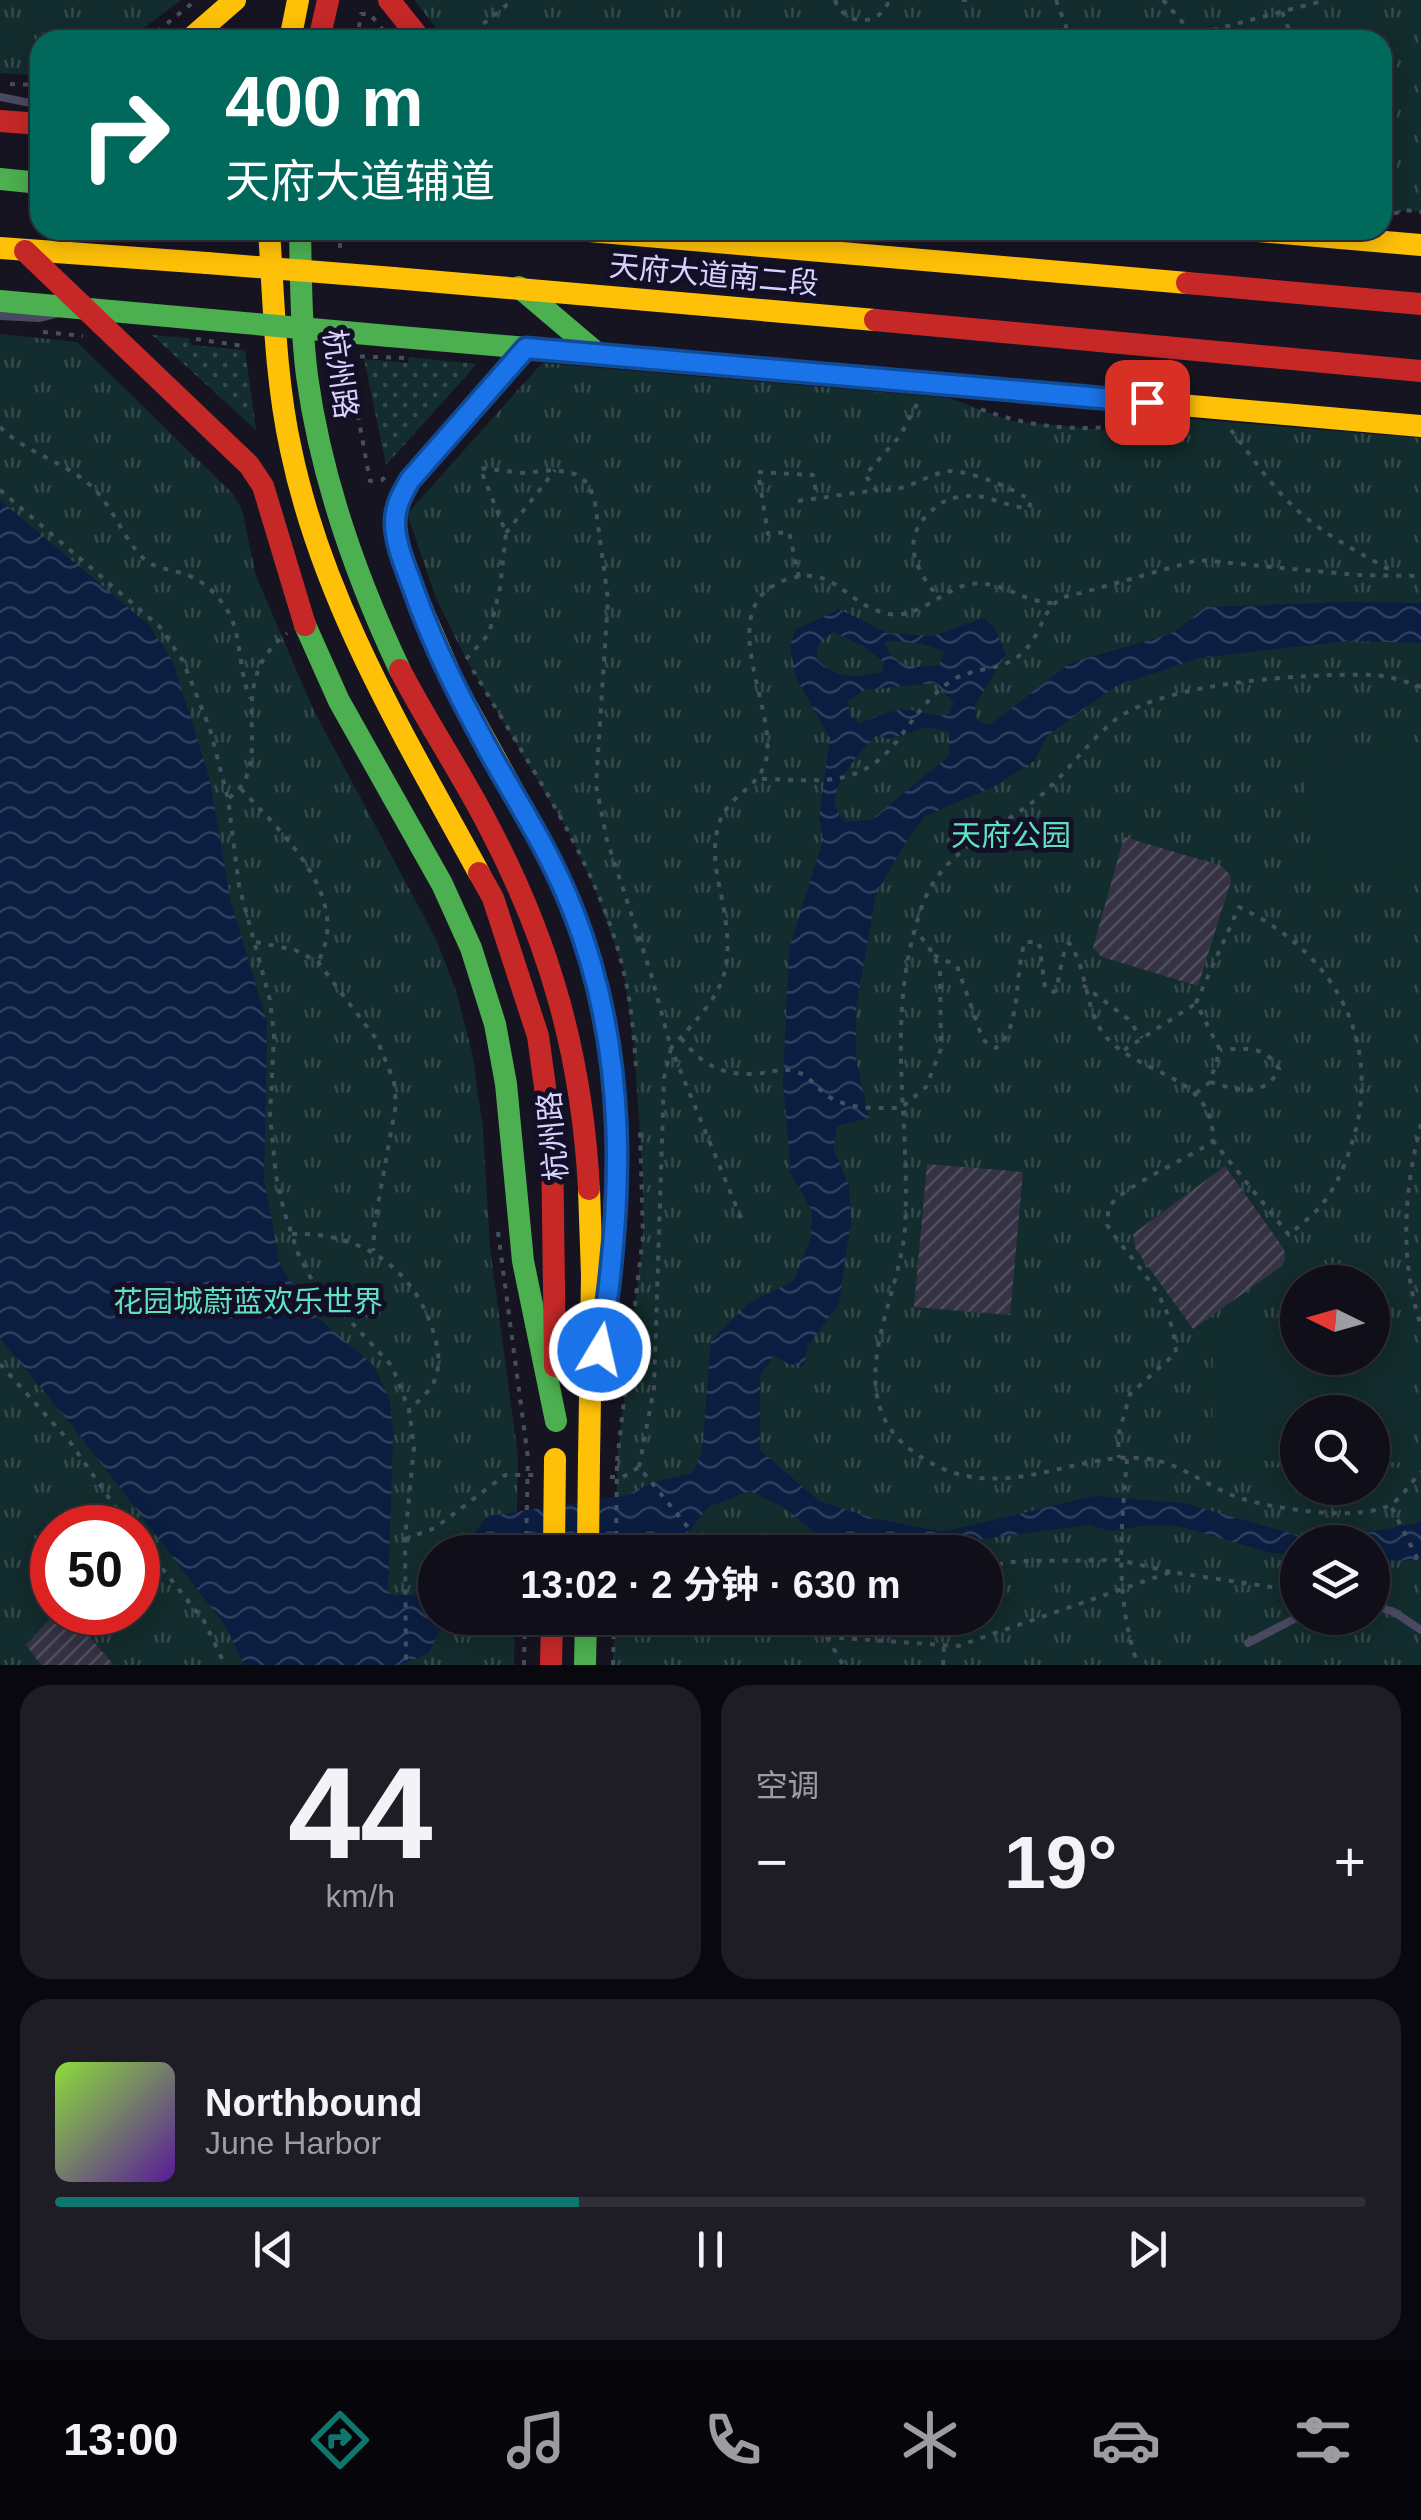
<!DOCTYPE html>
<html lang="zh">
<head>
<meta charset="utf-8">
<style>
  :root { --surface:#100f19; --page:#1e1d26; --text:#f1f3f6; --muted:#9c9ca2; --line:#302f38; --accent:#0f766e }
  body { margin:0; font-family:Helvetica,"Noto Sans SC",sans-serif; background:var(--page); color:var(--text); height:100vh; display:flex; flex-direction:column; font-size:38px; white-space:nowrap }
  * { box-sizing:border-box; margin:0 }
  p { font-size:32px; color:var(--muted) }
  .icon { flex:none; width:55px; height:55px; fill:none; stroke:currentColor; stroke-width:2; stroke-linecap:round; stroke-linejoin:round }
  .map { position:relative; height:1665px; overflow:hidden }
  .details { display:flex; flex-direction:column; gap:20px; padding:20px; background:#09080e; flex:1 }
  .details>* { flex:none }
  .banner { position:absolute; left:30px; top:30px; width:1362px; height:210px; border-radius:30px; box-shadow:0 5px 25px #0003,0 0 0 2px var(--line); background:#00695c; color:#fff; overflow:hidden }
  .needle { width:65px; rotate:275deg }
  .controls { position:absolute; left:1280px; top:1265px; display:grid; gap:20px }
  .controls a { display:grid; place-items:center; width:110px; height:110px; border-radius:50%; background:var(--surface); box-shadow:0 5px 25px #0003,0 0 0 2px var(--line); font-size:50px }
  .speed { position:absolute; left:30px; top:1505px; display:flex; gap:20px; font-size:50px; font-weight:700; text-align:center }
  .speed>* { display:grid; place-content:center; width:130px; height:130px; border-radius:50%; background:var(--surface); box-shadow:0 5px 25px #0003,0 0 0 2px var(--line); line-height:1 }
  .speed .limit { border:15px solid #d22; background:#fff; color:#111 }
  .pin { position:absolute; display:grid; place-items:center; width:85px; height:85px; color:#fff; margin:-42px; border-radius:20px; box-shadow:0 5px 15px #0006 }
  .me { position:absolute; width:110px; margin:-55px; rotate:9deg; stroke-linejoin:round; filter:drop-shadow(0 0 8px #0008) }
  .turn { display:flex; align-items:center; gap:35px; height:210px; padding:0 30px; font-size:45px }
  .turn .icon { width:130px; height:130px; stroke-width:2.5 }
  .turn b { display:block; font-size:70px; line-height:85px }
  .big { font-size:75px; font-weight:700; line-height:1.1 }
  .details .widget { flex:1; display:flex; flex-direction:column; justify-content:center; gap:15px; min-width:0; padding:0 35px; border-radius:30px; background:var(--page) }
  .details .dial { align-items:center; gap:0 }
  .dial b { font-size:130px; line-height:1 }
  .song { display:flex; align-items:center; gap:30px }
  .cover { width:120px; height:120px; border-radius:15px; background:linear-gradient(135deg,hsl(90 70% 55%),hsl(270 70% 35%)) }
  .played { height:10px; border-radius:5px; background:linear-gradient(90deg,var(--accent) 40%,var(--line) 40%) }
  .keys { display:flex; justify-content:space-around; direction:ltr }
  .heat { display:flex; justify-content:space-between; align-items:center; font-size:55px; direction:ltr }
  .details .tiles { flex:1; display:grid; gap:20px; grid-template-columns:1fr 1fr }
  .widget:last-child { grid-column:span 2 }
  .trip { position:absolute; left:418px; top:1535px; width:585px; height:100px; border-radius:50px; background:var(--surface); box-shadow:0 5px 25px #0003,0 0 0 2px var(--line); font-weight:700; line-height:100px; text-align:center }
  .tab-bar { display:flex; height:160px; justify-content:space-around; align-items:center; background:#06060a; color:var(--muted) }
  .tab-bar .icon { width:70px; height:70px }
  .tab-bar .current { color:var(--accent) }
  .tab-bar b { font-size:45px; color:var(--text) }
  .map>svg:first-child { display:block }
  .grass { fill:url(#grass-dots) }
  .park { fill:url(#park-tufts); fill-rule:evenodd }
  .garden { fill:#132c2d }
  .water { fill:url(#water-waves); fill-rule:evenodd }
  .building { fill:url(#building-hatch) }
  .lines { fill:none; stroke-linecap:round; stroke-linejoin:round }
  .path { stroke:#44505f; stroke-width:4; stroke-dasharray:5 8; stroke-linecap:butt }
  .lane { stroke:#4a4962; stroke-width:8 }
  .fast { stroke:#4caf50; stroke-width:22 }
  .slow { stroke:#ffc107; stroke-width:22 }
  .jam { stroke:#c62828; stroke-width:22 }
  .path-bridge { stroke:#44505f; stroke-width:4; stroke-dasharray:5 8; stroke-linecap:butt }
  .fast-bridge { stroke:#4caf50; stroke-width:22 }
  .slow-bridge { stroke:#ffc107; stroke-width:22 }
  .route-casing { stroke:#114b97; stroke-width:25 }
  .route { stroke:#1a73e8; stroke-width:18 }
  .labels { text-anchor:middle; stroke-width:10; stroke-linejoin:round; paint-order:stroke }
  .street-label { font-size:30px; fill:#d9d4ff; stroke:#130f26 }
  .park-label { font-size:30px; fill:#5fe0c0; stroke:#130f26 }
</style>
</head>
<body>
<div class="map">
<svg width="1421" height="1665" viewBox="0 0 1421 1665">
  <defs>
    <pattern id="grass-dots" width="8" height="8" patternUnits="userSpaceOnUse" patternTransform="scale(2.5)"><rect width="8" height="8" fill="#132c2d"/><path d="M2 2h.1M6 6h.1" fill="none" stroke="#354a4c" stroke-width="1.8" stroke-linecap="round"/></pattern>
    <pattern id="park-tufts" width="24" height="20" patternUnits="userSpaceOnUse" patternTransform="scale(2.5)"><rect width="24" height="20" fill="#132c2d"/><path d="M3 7l-1-3M5 7V3M7 7l1-3M15 17l-1-3M17 17v-4M19 17l1-3" fill="none" stroke="#354a4c"/></pattern>
    <pattern id="water-waves" width="16" height="10" patternUnits="userSpaceOnUse" patternTransform="scale(2.5)"><rect width="16" height="10" fill="#0b1e41"/><path d="M0 5q4-4 8 0t8 0" fill="none" stroke="#2e3e5e"/></pattern>
    <pattern id="building-hatch" width="6" height="6" patternUnits="userSpaceOnUse" patternTransform="scale(2.5)"><rect width="6" height="6" fill="#343243"/><path d="M-1 1l2-2M0 6l6-6M5 7l2-2" fill="none" stroke="#514f5f"/></pattern>
  </defs>
  <rect width="100%" height="100%" fill="#161421"/>
  <g class="grass">
    <polygon points="152,335 189,338 192,345 245,350 256,430"/>
    <polygon points="409,357 477,364 386,465 364,359 408,363"/>
  </g>
  <g class="park">
    <polygon points="0,0 181,0 128,40 40,40 40,76 0,73"/>
    <polygon points="414,0 1421,0 1421,212 1405,210 1383,218 1382,40 446,40"/>
    <path d="M 0,334 L 77,342 L 233,494 L 242,510 L 256,576 L 314,711 L 436,939 L 456,991 L 472,1052 L 483,1129 L 490,1248 L 518,1456 L 516,1552 L 435,1552 L 435,1618 L 515,1618 L 514,1665 L 0,1665 ZM 52,1528 L 138,1528 L 138,1612 L 52,1612 Z"/>
    <path d="M 542,363 L 950,398 L 1011,421 L 1105,430 L 1168,417 L 1421,438 L 1421,1665 L 613,1665 L 614,1618 L 985,1618 L 985,1552 L 616,1552 L 617,1461 L 643,1236 L 643,1181 L 634,1044 L 623,968 L 596,892 L 572,838 L 466,659 L 436,598 L 407,514 ZM 1298,1282 L 1372,1282 L 1372,1358 L 1298,1358 ZM 1298,1412 L 1372,1412 L 1372,1488 L 1298,1488 ZM 1298,1542 L 1372,1542 L 1372,1618 L 1298,1618 Z"/>
  </g>
  <g class="garden">
    <polygon points="1421,742 1421,876 1315,886 1302,755"/>
    <polygon points="1213,1327 1297,1328 1298,1358 1372,1358 1373,1329 1405,1329 1403,1462 1373,1462 1372,1412 1298,1412 1297,1461 1212,1460"/>
  </g>
  <g class="water">
    <polygon points="0,500 150,626 173,662 209,776 231,903 267,1022 264,1179 280,1264 308,1309 373,1365 390,1401 393,1434 388,1592 393,1595 428,1596 435,1582 435,1618 445,1618 429,1653 400,1665 244,1665 226,1627 78,1433 0,1338"/>
    <path d="M 1349,602 L 1421,603 L 1421,643 L 1346,641 L 1199,658 L 1116,686 L 1048,735 L 1034,761 L 993,787 L 925,816 L 906,842 L 876,894 L 856,1007 L 856,1059 L 869,1118 L 837,1126 L 833,1148 L 849,1186 L 851,1220 L 839,1303 L 808,1346 L 804,1366 L 788,1364 L 774,1355 L 760,1376 L 760,1450 L 819,1501 L 873,1518 L 943,1532 L 1094,1496 L 1184,1503 L 1321,1542 L 1421,1522 L 1421,1560 L 1373,1561 L 1372,1542 L 1298,1542 L 1297,1555 L 1268,1552 L 1178,1526 L 1148,1525 L 1110,1531 L 1089,1525 L 975,1540 L 932,1552 L 859,1552 L 830,1544 L 783,1507 L 750,1491 L 708,1507 L 687,1534 L 630,1545 L 459,1552 L 488,1516 L 627,1495 L 653,1482 L 693,1473 L 702,1452 L 711,1341 L 748,1304 L 794,1280 L 811,1237 L 812,1211 L 791,1174 L 783,1082 L 789,950 L 823,840 L 819,817 L 830,738 L 796,678 L 790,647 L 795,630 L 839,609 L 887,633 L 932,636 L 984,618 L 995,629 L 1006,654 L 975,705 L 976,720 L 990,725 L 1070,663 L 1171,634 L 1206,607 ZM 833,632 L 863,646 L 884,662 L 882,672 C 853,678 838,680 816,659 L 818,644 ZM 895,641 L 922,644 L 945,651 L 939,665 C 915,669 894,668 885,643 ZM 935,683 L 954,703 L 949,714 C 934,717 931,715 917,711 C 897,706 878,716 860,723 L 850,716 L 848,701 L 865,690 ZM 928,727 L 949,732 L 949,756 L 871,820 L 845,822 C 842,817 838,813 836,808 C 828,786 862,750 876,736 L 889,739 Z"/>
  </g>
  <g class="building">
    <polygon points="1124,837 1222,866 1230,875 1231,881 1198,986 1102,957 1093,948"/>
    <polygon points="927,1164 1023,1172 1010,1315 914,1307"/>
    <polygon points="1225,1166 1284,1249 1285,1260 1282,1266 1193,1329 1135,1248 1133,1234"/>
    <polygon points="56,1612 68,1612 114,1665 41,1665 26,1645"/>
  </g>
  <g class="lines">
    <g class="path">
      <path d="M 835,0 C 844,27 881,27 889,0"/>
      <polyline points="962,0 967,0"/>
      <polyline points="1056,0 1071,40"/>
      <polyline points="1163,0 1198,40"/>
      <polyline points="1282,12 1293,40"/>
      <polyline points="147,40 196,0"/>
      <polyline points="357,40 361,14 370,14 391,40"/>
      <polyline points="463,40 513,0"/>
      <polyline points="1175,40 1326,0"/>
      <polyline points="10,84 40,85"/>
      <polyline points="1382,218 1405,210 1421,212"/>
      <polyline points="340,230 340,251"/>
      <polyline points="43,332 83,336"/>
      <polyline points="196,339 243,346"/>
      <polyline points="346,351 370,481 382,480 390,472"/>
      <polyline points="347,356 406,358"/>
      <path d="M 917,404 L 900,436 L 865,475 L 876,490 C 910,493 927,472 952,471 C 969,471 1020,490 1031,502 L 1029,508 C 1008,508 988,494 968,496 C 949,497 940,502 927,515 C 900,543 918,572 938,597"/>
      <path d="M 981,409 C 1029,428 1087,433 1138,423"/>
      <path d="M 0,427 C 26,453 63,461 90,485 C 113,505 122,538 144,559 C 157,570 173,569 187,575 C 204,581 218,595 227,610 C 242,633 238,670 250,698"/>
      <path d="M 1231,430 C 1252,457 1271,486 1296,509 C 1325,536 1361,553 1395,573"/>
      <polyline points="0,490 159,626 183,661 210,729 228,799 239,886 270,1000 274,1035 270,1116 276,1176 284,1211 299,1256 312,1280 392,1366 409,1410 414,1447 405,1539 406,1665"/>
      <polyline points="798,501 876,490"/>
      <polyline points="506,533 555,470"/>
      <polyline points="799,577 789,532 768,534 758,472 813,475 817,498"/>
      <polyline points="466,659 489,634 500,588 506,533 480,468 522,473 555,470 575,474 589,484 595,503 608,599 596,785 607,840 651,974 671,1048 664,1078 654,1388 639,1467"/>
      <path d="M 473,670 C 527,762 599,865 623,969 C 631,1001 634,1035 636,1068"/>
      <path d="M 1421,687 C 1405,681 1389,676 1372,675 C 1309,673 1164,682 1115,720 C 1084,745 1063,780 1030,804 C 988,835 941,853 922,906 C 883,1018 911,1114 905,1226 C 902,1297 836,1393 911,1450 C 1005,1522 1090,1431 1174,1466 C 1197,1476 1219,1492 1243,1499 C 1275,1509 1365,1523 1393,1503 C 1403,1496 1412,1481 1421,1472"/>
      <path d="M 762,779 C 820,780 861,790 900,737 C 915,717 929,696 951,681 C 972,667 1004,671 1021,654 C 1049,629 1038,598 1081,593 L 1198,560 L 1357,575 L 1421,576"/>
      <path d="M 241,789 C 282,833 353,897 318,962"/>
      <path d="M 229,798 C 281,760 218,687 287,633"/>
      <polyline points="256,942 295,950 318,962 377,1040 394,1081 396,1104 375,1221 373,1251"/>
      <path d="M 934,955 L 957,966 L 983,1040 L 996,1048 C 1022,1029 1014,972 1025,942 L 1039,942 L 1045,988 L 1054,992 C 1062,977 1059,957 1069,943 C 1090,971 1083,1018 1112,1043 C 1149,1077 1214,1077 1213,1141 C 1190,1158 1118,1188 1109,1208 C 1108,1209 1107,1224 1107,1225 C 1137,1269 1172,1295 1176,1353 L 1130,1394 L 1118,1436 L 1119,1458"/>
      <polyline points="1083,985 1128,1019 1142,1038"/>
      <path d="M 681,1038 C 701,1064 720,1075 754,1074 C 768,1073 780,1068 794,1071 C 808,1074 814,1085 825,1094 C 846,1110 876,1108 901,1108 L 926,1087 L 941,1049 L 940,973 L 934,955 L 916,930"/>
      <polyline points="1124,1050 1195,1004"/>
      <path d="M 1210,1082 C 1237,1090 1265,1099 1279,1069 C 1265,1045 1245,1048 1220,1050"/>
      <path d="M 1196,1093 L 1210,1082 L 1220,1050 L 1196,1003 L 1239,907 C 1329,949 1381,1033 1355,1133 C 1348,1157 1339,1183 1323,1203 C 1314,1215 1300,1225 1289,1235 L 1213,1141"/>
      <path d="M 1421,1124 C 1404,1190 1399,1259 1421,1326"/>
      <path d="M 741,1218 L 671,1048 C 725,990 737,975 721,894 C 716,873 712,848 718,827 C 727,792 762,790 767,755 C 774,701 711,604 788,579 C 837,564 845,606 889,614 C 917,619 941,592 966,585 C 997,577 1024,603 1053,603"/>
      <polyline points="498,1232 528,1458"/>
      <path d="M 292,1234 C 356,1232 409,1263 431,1325 C 437,1342 442,1361 435,1379 C 431,1391 419,1400 410,1409"/>
      <polyline points="0,1364 70,1442 130,1528"/>
      <path d="M 1127,1459 C 1121,1530 1114,1597 1138,1665"/>
      <polyline points="617,1461 643,1236 640,1132"/>
      <polyline points="610,1477 623,1477 639,1467 708,1552"/>
      <polyline points="1392,1508 1421,1566"/>
      <polyline points="138,1538 204,1621 225,1665"/>
      <polyline points="405,1539 435,1528 505,1475 535,1475"/>
      <polyline points="526,1552 526,1549"/>
      <polyline points="616,1552 616,1549"/>
      <polyline points="985,1566 1019,1561 1119,1560 1171,1572"/>
      <polyline points="792,1618 827,1637 958,1646 1171,1572 1298,1591"/>
      <polyline points="827,1637 843,1665"/>
      <polyline points="524,1665 525,1618"/>
      <polyline points="613,1665 614,1618"/>
      <polyline points="943,1665 944,1646"/>
    </g>
    <g class="lane">
      <polyline points="0,97 40,105"/>
      <polyline points="0,316 39,318 55,314"/>
      <polyline points="1372,1605 1394,1612 1421,1630"/>
      <polyline points="1248,1643 1298,1617"/>
    </g>
    <g class="fast">
      <polyline points="0,179 40,183"/>
      <path d="M 300,230 C 301,279 301,328 307,376 C 321,478 356,577 400,670"/>
      <polyline points="519,287 598,354"/>
      <polyline points="0,301 211,320"/>
      <polyline points="389,336 804,372"/>
      <polyline points="305,625 339,701 442,884 471,948 495,1024 506,1084 523,1261 556,1421"/>
      <polyline points="585,1665 586,1618"/>
    </g>
    <g class="slow">
      <polyline points="189,40 235,0"/>
      <polyline points="290,40 298,0"/>
      <path d="M 269,230 C 274,303 275,378 291,450 C 323,603 405,737 479,873"/>
      <polyline points="578,230 1187,283"/>
      <polyline points="1247,230 1421,245"/>
      <polyline points="0,248 207,263"/>
      <polyline points="394,278 875,320"/>
      <polyline points="526,348 410,480 398,505 395,522 399,547 413,588 455,685 550,858"/>
      <polyline points="804,372 1421,426"/>
      <polyline points="589,1458 592,1275 589,1189"/>
    </g>
    <g class="jam">
      <polyline points="389,0 421,40"/>
      <polyline points="319,40 328,0"/>
      <polyline points="0,121 40,124"/>
      <polyline points="25,251 249,465 263,486 305,625"/>
      <polyline points="1187,283 1421,304"/>
      <polyline points="875,320 1421,371"/>
      <path d="M 400,670 C 427,722 460,771 487,823 C 550,942 582,1056 589,1189"/>
      <path d="M 550,858 C 628,1020 626,1174 600,1348"/>
      <polyline points="479,873 493,898 538,1036 552,1138 555,1366"/>
      <polyline points="551,1665 552,1618"/>
    </g>
    <g class="path-bridge">
      <polyline points="526,1549 528,1458"/>
      <polyline points="616,1549 617,1461"/>
    </g>
    <polyline class="fast-bridge" points="211,320 389,336"/>
    <g class="slow-bridge">
      <polyline points="207,263 394,278"/>
      <polyline points="554,1549 555,1459"/>
      <polyline points="588,1549 589,1458"/>
    </g>
  </g>
  <g class="lines">
    <g class="route-casing">
      <path id="route" d="M 600,1350 C 624,1200 629,1051 572,908 C 551,855 522,809 494,760 C 463,704 434,648 413,588 C 406,568 395,545 395,522 C 395,506 402,494 410,480 L 526,348 L 1147,402"/>
    </g>
    <use href="#route" class="route"/>
  </g>
  <g class="labels">
    <g class="street-label">
      <text transform="translate(714 275) rotate(5)" y="10">天府大道南二段</text>
      <text transform="translate(340 374) rotate(82)" y="10">杭州路</text>
      <text transform="translate(553 1136) rotate(-95)" y="10">杭州路</text>
    </g>
    <g class="park-label">
      <text x="1011" y="846">天府公园</text>
      <text x="248" y="1312">花园城蔚蓝欢乐世界</text>
    </g>
  </g>
</svg>
<div class="controls">
<a><svg class="needle" viewBox="-14 -14 28 28"><path d="M0-13l5 13h-10z" fill="#e53935"/><path d="M0 13l5-13h-10z" fill="#9c9ca2"/></svg></a>
<a><svg class="icon" aria-label="search" viewBox="0 0 24 24"><circle cx="10" cy="10" r="6"/><path d="M15 15l6 6"/></svg></a>
<a><svg class="icon" aria-label="layers" viewBox="0 0 24 24"><path d="M12 4l9 5-9 5-9-5zM3 14l9 5 9-5"/></svg></a>
</div>
<div class="speed"><div class="limit">50</div></div>
<div class="pin" style="left:1147px;top:402px;background:#d93025"><svg class="icon" aria-label="arrive" viewBox="0 0 24 24"><path d="M6 21V4h12l-3 4 3 4H6"/></svg></div>
<svg class="me" style="left:600px;top:1350px" viewBox="-20 -20 40 40"><circle r="17" fill="#1a73e8" stroke="#fff" stroke-width="3"/><path d="M0-11L8 9 0 5-8 9z" fill="#fff"/></svg>
<div class="trip">13:02 · 2 分钟 · 630 m</div>
<div class="banner">
<div class="turn"><svg class="icon" aria-label="right" viewBox="0 0 24 24"><path d="M7 20v-9h11M14 6l5 5-5 5"/></svg><div><b>400 m</b>天府大道辅道</div></div>
</div>
</div>
<section class="details">
<div class="tiles">
<div class="widget dial"><b>44</b><p>km/h</p></div>
<div class="widget"><p>空调</p>
<div class="heat"><a>−</a><b class="big">19°</b><a>+</a></div>
</div>
<div class="widget">
<div class="song"><i class="cover"></i><div><b>Northbound</b><p>June Harbor</p></div></div>
<div class="played"></div>
<div class="keys"><svg class="icon" aria-label="previous" viewBox="0 0 24 24"><path d="M18 5L8 12l10 7zM5 5v14"/></svg><svg class="icon" aria-label="pause" viewBox="0 0 24 24"><path d="M8 5v14M16 5v14"/></svg><svg class="icon" aria-label="next" viewBox="0 0 24 24"><path d="M6 5l10 7-10 7zM19 5v14"/></svg></div>
</div>
</div>
</section>
<nav class="tab-bar">
<b>13:00</b>
<svg class="icon current" aria-label="directions" viewBox="0 0 24 24"><path d="M12 3l9 9-9 9-9-9zM9 14v-3h6M13 9l2 2-2 2"/></svg>
<svg class="icon" aria-label="music" viewBox="0 0 24 24"><path d="M9 18V5l10-2v13"/><circle cx="6" cy="18" r="3"/><circle cx="16" cy="16" r="3"/></svg>
<svg class="icon" aria-label="phone" viewBox="0 0 24 24"><path d="M5 4h4l2 5-3 2q2 4 5 5l2-3 5 2v4C11 20 4 13 5 4z"/></svg>
<svg class="icon" aria-label="climate" viewBox="0 0 24 24"><path d="M12 3v18M4 7l16 10M4 17L20 7"/></svg>
<svg class="icon" aria-label="car" viewBox="0 0 24 24"><path d="M5 17H2v-5l4-1 3-4h7l3 4 3 1v5h-3M9 17h6M6 11h13"/><circle cx="7" cy="17" r="2"/><circle cx="17" cy="17" r="2"/></svg>
<svg class="icon" aria-label="filters" viewBox="0 0 24 24"><path d="M4 7h16M4 17h16"/><circle cx="9" cy="7" r="2"/><circle cx="15" cy="17" r="2"/></svg>
</nav>
</body>
</html>
